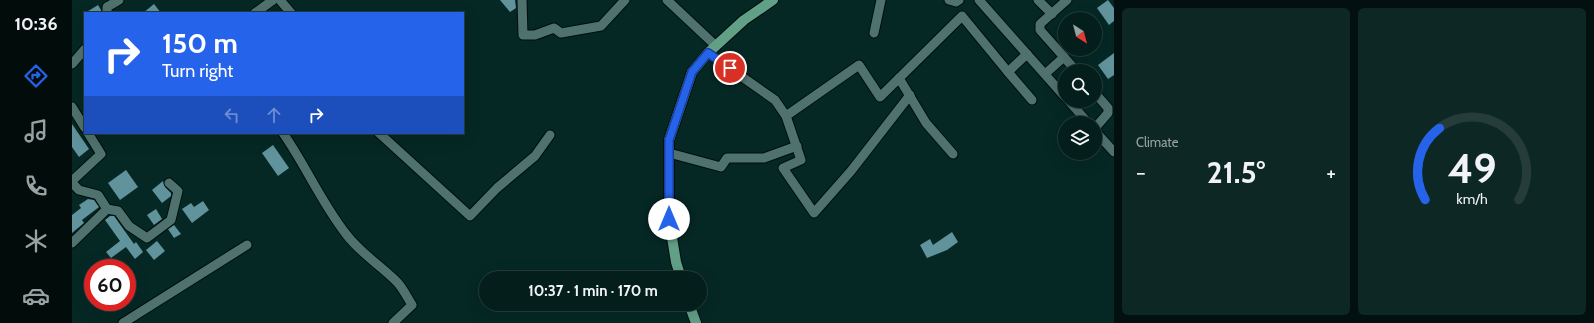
<!DOCTYPE html>
<html lang="en">
<head>
<meta charset="utf-8">
<style>
  :root { --surface:#041e1c; --page:#0d2725; --text:#f1f3f6; --muted:#97a2a3; --line:#253c3b; --accent:#2563eb }
  body { margin:0; font-family:Cabin,sans-serif; background:var(--page); color:var(--text); height:100vh; display:flex; flex-direction:column; font-size:15px; white-space:nowrap }
  * { box-sizing:border-box; margin:0 }
  p { font-size:13px; color:var(--muted) }
  .icon { flex:none; width:22px; height:22px; fill:none; stroke:currentColor; stroke-width:2; stroke-linecap:round; stroke-linejoin:round }
  .map { position:relative; flex:1; overflow:hidden }
  .details { display:flex; flex-direction:column; gap:8px; padding:8px; background:#02100f; width:480px }
  .details>* { flex:none }
  .hud { position:absolute; left:12px; top:12px; width:380px; height:122px; border-radius:0px; box-shadow:0 4px 16px #0002,0 0 0 1px var(--line); background:#2563eb; color:#fff; overflow:hidden }
  .needle { width:26px; rotate:144deg }
  .tools { position:absolute; left:986px; top:12px; display:grid; gap:8px }
  .tools a { display:grid; place-items:center; width:44px; height:44px; border-radius:50%; background:var(--surface); box-shadow:0 4px 16px #0002,0 0 0 1px var(--line); font-size:20px }
  .speed { position:absolute; left:12px; top:259px; display:flex; gap:8px; font-size:20px; font-weight:700; text-align:center }
  .speed>* { display:grid; place-content:center; width:52px; height:52px; border-radius:50%; background:var(--surface); box-shadow:0 4px 16px #0002,0 0 0 1px var(--line); line-height:1 }
  .speed .limit { border:6px solid #d22; background:#fff; color:#111 }
  .pin { position:absolute; display:grid; place-items:center; width:34px; height:34px; color:#fff; margin:-17px; border:2px solid #fff; border-radius:50%; box-shadow:0 1px 4px #0007 }
  .me { position:absolute; width:44px; margin:-22px; rotate:0deg; stroke-linejoin:round; filter:drop-shadow(0 0 3px #0008) }
  .turn { display:flex; align-items:center; gap:14px; height:84px; padding:0 12px; font-size:18px }
  .turn .icon { width:52px; height:52px; stroke-width:2.5 }
  .turn b { display:block; font-size:28px; line-height:34px }
  .lanes { display:flex; align-items:center; height:38px; padding:0 12px; background:#0003; justify-content:center; gap:20px; direction:ltr }
  .lanes .off { opacity:.35 }
  .big { font-size:30px; font-weight:700; line-height:1.1 }
  .details .tile { flex:1; display:flex; flex-direction:column; justify-content:center; gap:6px; min-width:0; padding:0 14px; border-radius:6px; background:var(--page) }
  .details .dial { align-items:center; gap:0 }
  .dial svg { height:104px; overflow:visible; fill:none; stroke:var(--line); stroke-width:7; stroke-linecap:round; text-anchor:middle }
  .dial text { fill:var(--text); stroke:none }
  .heat { display:flex; justify-content:space-between; align-items:center; font-size:22px; direction:ltr }
  .details .tiles { flex:1; display:grid; gap:8px; grid-template-columns:repeat(2,1fr) }
  .trip { position:absolute; left:407px; top:271px; width:228px; height:40px; border-radius:20px; background:var(--surface); box-shadow:0 4px 16px #0002,0 0 0 1px var(--line); font-weight:700; line-height:40px; text-align:center }
  main { display:flex; flex:1; min-height:0 }
  .dock { display:flex; flex-direction:column; width:72px; justify-content:space-around; align-items:center; background:#020c0b; color:var(--muted) }
  .dock .icon { width:28px; height:28px }
  .dock .current { color:var(--accent) }
  .dock b { font-size:18px; color:var(--text) }
  .map>svg:first-child { display:block }
  .building { fill:#60939c }
  .lines { fill:none; stroke-linecap:round; stroke-linejoin:round }
  .street-casing { stroke:#000f0d; stroke-width:11 }
  .primary-casing { stroke:#000f0d; stroke-width:12 }
  .street { stroke:#50726e; stroke-width:9 }
  .primary { stroke:#619f87; stroke-width:10 }
  .route-casing { stroke:#184099; stroke-width:10 }
  .route { stroke:#2563eb; stroke-width:7 }
</style>
</head>
<body>
<main>
<nav class="dock">
<b>10:36</b>
<svg class="icon current" aria-label="directions" viewBox="0 0 24 24"><path d="M12 3l9 9-9 9-9-9zM9 14v-3h6M13 9l2 2-2 2"/></svg>
<svg class="icon" aria-label="music" viewBox="0 0 24 24"><path d="M9 18V5l10-2v13"/><circle cx="6" cy="18" r="3"/><circle cx="16" cy="16" r="3"/></svg>
<svg class="icon" aria-label="phone" viewBox="0 0 24 24"><path d="M5 4h4l2 5-3 2q2 4 5 5l2-3 5 2v4C11 20 4 13 5 4z"/></svg>
<svg class="icon" aria-label="climate" viewBox="0 0 24 24"><path d="M12 3v18M4 7l16 10M4 17L20 7"/></svg>
<svg class="icon" aria-label="car" viewBox="0 0 24 24"><path d="M5 17H2v-5l4-1 3-4h7l3 4 3 1v5h-3M9 17h6M6 11h13"/><circle cx="7" cy="17" r="2"/><circle cx="17" cy="17" r="2"/></svg>
</nav>
<div class="map">
<svg width="1042" height="323" viewBox="0 0 1042 323">
  <rect width="100%" height="100%" fill="#052825"/>
  <g class="building">
    <polygon points="428,0 443,0 444,8 438,12"/>
    <polygon points="1036,0 1042,8 1042,21 1037,25 1025,8"/>
    <polygon points="82,4 89,13 71,13"/>
    <polygon points="26,5 29,10 29,13 13,13"/>
    <polygon points="1042,53 1042,75 1036,79 1026,65"/>
    <polygon points="0,124 17,149 7,157 0,147"/>
    <polygon points="201,145 217,168 206,176 190,153"/>
    <polygon points="54,170 66,187 48,200 36,183"/>
    <polygon points="91,181 93,187 99,193 99,196 90,203 80,190"/>
    <polygon points="16,199 22,200 27,207 10,220 12,223 0,233 0,215 9,208 7,205"/>
    <polygon points="131,201 137,210 120,223 110,209 119,203 122,207"/>
    <polygon points="84,209 90,219 82,225 75,215"/>
    <polygon points="38,216 42,216 62,244 64,242 71,252 63,259 54,247 39,258 34,252 48,241 33,220"/>
    <polygon points="102,225 109,234 102,238 96,229"/>
    <polygon points="880,232 886,242 875,250 855,258 848,245 858,239 861,245"/>
    <polygon points="85,241 93,251 82,260 74,250"/>
  </g>
  <g class="lines">
    <g class="street-casing">
      <g id="street">
        <polyline points="208,0 219,13"/>
        <polyline points="450,0 451,35 463,35 482,28 489,33 529,26 553,0"/>
        <polyline points="595,0 644,46"/>
        <polyline points="877,0 884,2 887,0"/>
        <polyline points="907,0 993,97"/>
        <polyline points="966,0 980,14"/>
        <polyline points="35,13 35,7 47,0"/>
        <polyline points="183,13 201,0"/>
        <polyline points="802,33 809,0"/>
        <polyline points="636,53 703,100 714,116 787,65 808,97 890,16 936,72"/>
        <polyline points="955,54 936,72 960,100"/>
        <polyline points="992,57 968,30 968,24 995,0"/>
        <polyline points="0,64 13,49"/>
        <polyline points="973,74 992,57 1004,71"/>
        <polyline points="827,78 854,123 881,154"/>
        <polyline points="1023,93 1036,108 1036,113 1023,128"/>
        <polyline points="997,101 1016,123"/>
        <polyline points="0,107 13,128"/>
        <polyline points="714,116 729,160 711,168 742,213 779,171 838,95"/>
        <polyline points="1023,131 1042,152"/>
        <path d="M 211,133 C 234,166 249,202 274,234 C 288,253 307,264 323,280 C 330,286 335,297 340,305 L 321,323"/>
        <polyline points="307,133 398,216 425,188 463,156 478,135"/>
        <polyline points="597,153 649,167 655,158 692,158 725,146"/>
        <polyline points="0,181 29,154 16,133"/>
        <polyline points="0,183 7,190 26,195 35,209 0,243"/>
        <polyline points="35,209 46,211 57,226 75,238 99,220 106,191 97,183"/>
        <polyline points="51,323 175,245"/>
      </g>
    </g>
    <g class="primary-casing">
      <g id="primary">
        <polyline points="609,278 604,262 597,219 597,140 620,72 636,53 672,20 701,0"/>
        <polyline points="617,304 624,323"/>
      </g>
    </g>
    <use href="#street" class="street"/>
    <use href="#primary" class="primary"/>
  </g>
  <g class="lines">
    <g class="route-casing">
      <polyline id="route" points="597,219 597,140 620,72 636,53 658,68"/>
    </g>
    <use href="#route" class="route"/>
  </g>
</svg>
<div class="tools">
<a><svg class="needle" viewBox="-14 -14 28 28"><path d="M0-13l5 13h-10z" fill="#e53935"/><path d="M0 13l5-13h-10z" fill="#97a2a3"/></svg></a>
<a><svg class="icon" aria-label="search" viewBox="0 0 24 24"><circle cx="10" cy="10" r="6"/><path d="M15 15l6 6"/></svg></a>
<a><svg class="icon" aria-label="layers" viewBox="0 0 24 24"><path d="M12 4l9 5-9 5-9-5zM3 14l9 5 9-5"/></svg></a>
</div>
<div class="speed"><div class="limit">60</div></div>
<div class="pin" style="left:658px;top:68px;background:#d93025"><svg class="icon" aria-label="arrive" viewBox="0 0 24 24"><path d="M6 21V4h12l-3 4 3 4H6"/></svg></div>
<svg class="me" style="left:597px;top:219px" viewBox="-20 -20 40 40"><circle r="19" fill="#fff"/><path d="M0-13L10 11 0 6-10 11z" fill="#2563eb"/></svg>
<div class="trip">10:37 · 1 min · 170 m</div>
<div class="hud">
<div class="turn"><svg class="icon" aria-label="right" viewBox="0 0 24 24"><path d="M7 20v-9h11M14 6l5 5-5 5"/></svg><div><b>150 m</b>Turn right</div></div>
<div class="lanes"><svg class="icon off" aria-label="left" viewBox="0 0 24 24"><path d="M17 20v-9H6M10 6l-5 5 5 5"/></svg><svg class="icon off" aria-label="ahead" viewBox="0 0 24 24"><path d="M12 20V5M6 11l6-6 6 6"/></svg><svg class="icon" aria-label="right" viewBox="0 0 24 24"><path d="M7 20v-9h11M14 6l5 5-5 5"/></svg></div>
</div>
</div>
<section class="details">
<div class="tiles">
<div class="tile"><p>Climate</p>
<div class="heat"><a>−</a><b class="big">21.5°</b><a>+</a></div>
</div>
<div class="tile dial"><svg viewBox="0 0 100 80">
<path d="M14 69A42 42 0 1 1 86 69"/>
<path d="M14 69A42 42 0 0 1 25 14" stroke="#2563eb"/>
<text x="50" y="56" font-size="32" font-weight="700">49</text>
<text x="50" y="72" font-size="11">km/h</text>
</svg></div>
</div>
</section>
</main>
</body>
</html>
